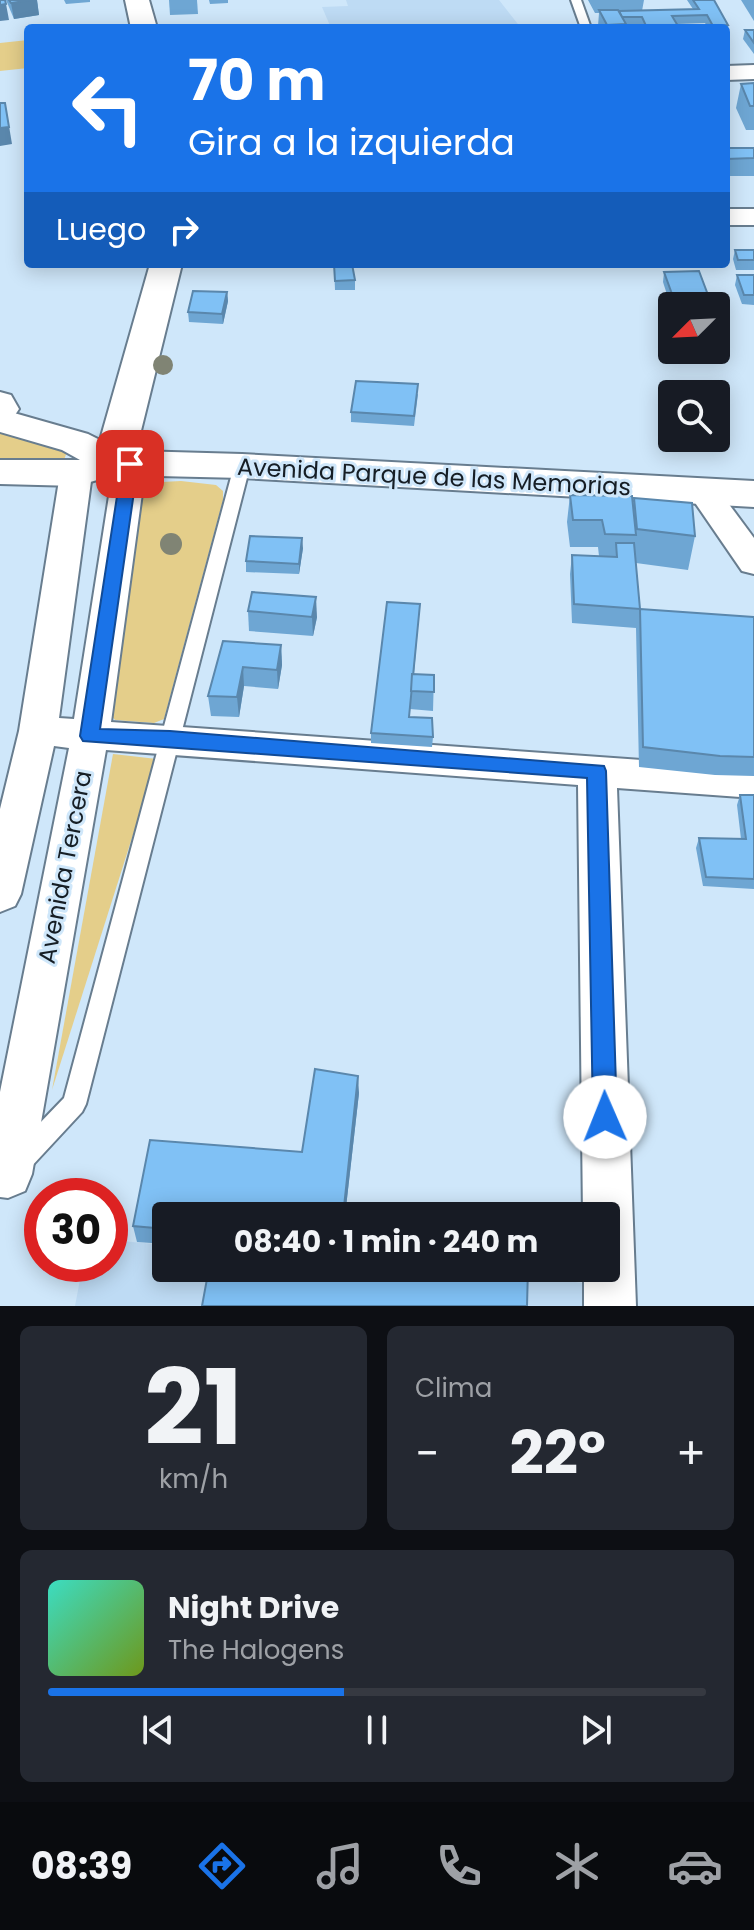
<!DOCTYPE html>
<html lang="es">
<head>
<meta charset="utf-8">
<style>
  :root { --surface:#171b24; --page:#242831; --text:#f1f3f6; --muted:#9ea1a6; --line:#363941; --accent:#1a73e8 }
  body { margin:0; font-family:Poppins,sans-serif; background:var(--page); color:var(--text); height:100vh; display:flex; flex-direction:column; font-size:30px; white-space:nowrap }
  * { box-sizing:border-box; margin:0 }
  p { font-size:26px; color:var(--muted) }
  .icon { flex:none; width:44px; height:44px; fill:none; stroke:currentColor; stroke-width:2; stroke-linecap:round; stroke-linejoin:round }
  .map { position:relative; height:1306px; overflow:hidden }
  .drawer { display:flex; flex-direction:column; gap:20px; padding:20px; background:#0d0f14; flex:1 }
  .drawer>* { flex:none }
  .top-card { position:absolute; left:24px; top:24px; width:706px; height:244px; border-radius:8px; box-shadow:0 4px 20px #0003; background:#1a73e8; color:#fff; overflow:hidden }
  .needle { width:52px; rotate:246deg }
  .controls { position:absolute; left:658px; top:292px; display:grid; gap:16px }
  .controls a { display:grid; place-items:center; width:72px; height:72px; border-radius:8px; background:var(--surface); box-shadow:0 4px 20px #0003; font-size:40px }
  .speed { position:absolute; left:24px; top:1178px; display:flex; gap:16px; font-size:40px; font-weight:700; text-align:center }
  .speed>* { display:grid; place-content:center; width:104px; height:104px; border-radius:50%; background:var(--surface); box-shadow:0 4px 20px #0003; line-height:1 }
  .speed .limit { border:12px solid #d22; background:#fff; color:#111 }
  .pin { position:absolute; display:grid; place-items:center; width:68px; height:68px; color:#fff; margin:-34px; border-radius:16px; box-shadow:0 4px 12px #0006 }
  .me { position:absolute; width:88px; margin:-44px; rotate:359deg; stroke-linejoin:round; filter:drop-shadow(0 0 6px #0008) }
  .turn { display:flex; align-items:center; gap:28px; height:168px; padding:0 32px; font-size:36px }
  .turn .icon { width:104px; height:104px; stroke-width:2.5 }
  .turn b { display:block; font-size:56px; line-height:68px }
  .then { display:flex; align-items:center; height:76px; padding:0 32px; background:#0003; gap:16px; font-size:30px }
  .big { font-size:60px; font-weight:700; line-height:1.1 }
  .drawer .tile { flex:1; display:flex; flex-direction:column; justify-content:center; gap:12px; min-width:0; padding:0 28px; border-radius:12px; background:var(--page) }
  .drawer .dial { align-items:center; gap:0 }
  .dial b { font-size:104px; line-height:1 }
  .song { display:flex; align-items:center; gap:24px }
  .cover { width:96px; height:96px; border-radius:12px; background:linear-gradient(135deg,hsl(170 70% 55%),hsl(80 70% 35%)) }
  .played { height:8px; border-radius:4px; background:linear-gradient(90deg,var(--accent) 45%,var(--line) 45%) }
  .keys { display:flex; justify-content:space-around; direction:ltr }
  .heat { display:flex; justify-content:space-between; align-items:center; font-size:44px; direction:ltr }
  .drawer .tiles { flex:1; display:grid; gap:20px; grid-template-columns:1fr 1fr }
  .tile:last-child { grid-column:span 2 }
  .trip { position:absolute; left:152px; top:1202px; width:468px; height:80px; border-radius:8px; background:var(--surface); box-shadow:0 4px 20px #0003; font-weight:700; line-height:80px; text-align:center }
  .dock { display:flex; height:128px; justify-content:space-around; align-items:center; background:#090b0e; color:var(--muted) }
  .dock .icon { width:56px; height:56px }
  .dock .on { color:var(--accent) }
  .dock b { font-size:36px; color:var(--text) }
  .map>svg:first-child { display:block }
  .built { fill:#bedbf4 }
  .green { fill:#e4ce8a }
  .lines { fill:none; stroke-linecap:round; stroke-linejoin:round }
  .lane-casing { stroke:#687d8f; stroke-width:4 }
  .street-casing { stroke:#687d8f; stroke-width:4 }
  .secondary-casing { stroke:#687d8f; stroke-width:4 }
  .lane { fill:#fff; fill-rule:evenodd }
  .street { fill:#fff; fill-rule:evenodd }
  .secondary { fill:#fff; fill-rule:evenodd }
  .tree { fill:#808474 }
  .wall { fill:#6ea6d3 }
  .shaded-wall { fill:#5a87ac }
  .building { fill:#80c1f5; stroke:#5a87ac; stroke-width:2 }
  .route { fill:#1a73e8; stroke:#114b97; stroke-width:2 }
  .labels { text-anchor:middle; stroke-width:6; stroke-linejoin:round; paint-order:stroke }
  .street-label { font-size:24px; fill:#161e25; stroke:#cfe7fa }
</style>
</head>
<body>
<div class="map">
<svg width="754" height="1306" viewBox="0 0 754 1306">
  <rect width="100%" height="100%" fill="#cfe7fa"/>
  <g class="built">
    <polygon points="346,0 499,0 521,28 331,28 322,7 348,6"/>
    <polygon points="110,1240 166,1245 166,1268 450,1268 524,1274 588,1284 588,1306 75,1306 83,1264 110,1264"/>
  </g>
  <g class="green">
    <polygon points="28,40 28,68 0,71 0,43"/>
    <polygon points="0,432 51,436 70,444 62,465 0,464"/>
    <polygon points="181,481 216,485 223,491 223,500 164,719 154,723 115,720 110,714 135,496 162,482"/>
    <polygon points="113,754 157,759 52,1090"/>
  </g>
  <g class="lines">
    <g class="lane-casing">
      <g id="lane">
        <polygon points="571,0 581,0 591,28 581,28"/>
        <polygon points="242,461 250,466 86,1104 82,1112 30,1168 21,1172 12,1168 9,1160 12,1152 64,1098 234,466"/>
      </g>
    </g>
    <g class="street-casing">
      <g id="street">
        <polygon points="754,65 754,79 726,80 726,66"/>
        <rect x="726" y="209" width="28" height="16"/>
        <polygon points="0,392 11,395 19,409 11,421 0,424"/>
        <polygon points="130,454 141,457 146,464 111,722 754,768 754,798 617,788 636,1306 584,1306 584,1268 606,1268 606,1216 583,1216 578,785 106,750 32,1174 25,1191 8,1198 0,1197 0,1092 69,748 54,746 21,894 15,906 0,912 0,809 19,731 60,474 65,467 76,464 87,467 92,474 59,718 74,719 114,464 119,457"/>
        <polygon points="703,481 714,484 754,538 754,574 742,571 687,491 692,484"/>
      </g>
    </g>
    <g class="secondary-casing">
      <g id="secondary">
        <polygon points="125,0 149,0 157,28 131,28"/>
        <polygon points="150,264 182,264 136,451 242,454 754,481 754,507 242,478 115,475 76,486 0,484 0,460 80,460 62,450 0,432 0,409 88,434 100,440"/>
      </g>
    </g>
    <use href="#lane" class="lane"/>
    <use href="#street" class="street"/>
    <use href="#secondary" class="secondary"/>
  </g>
  <g class="tree">
    <circle cx="163" cy="365" r="10"/>
    <circle cx="171" cy="544" r="11"/>
  </g>
  <g class="wall">
    <polygon points="6,0 37,0 39,15 14,19"/>
    <polygon points="64,0 90,0 90,2 66,4"/>
    <polygon points="169,0 197,0 198,14 170,15"/>
    <polygon points="209,0 228,0 228,3 210,4"/>
    <polygon points="588,0 644,0 642,11 693,9 687,0 714,0 728,25 727,33 726,28 708,28 705,23 677,24 677,28 642,28 641,25 626,25 625,28 599,28 598,26 599,13 595,13"/>
    <polygon points="741,0 754,0 754,21"/>
    <polygon points="745,30 754,30 754,54 743,39"/>
    <polygon points="726,48 729,52 726,69"/>
    <polygon points="754,83 754,130 746,130 736,108 741,84"/>
    <rect x="726" y="148" width="28" height="28"/>
    <polygon points="735,250 754,250 754,270 736,270 733,259"/>
    <rect x="263" y="264" width="44" height="2"/>
    <polygon points="334,264 355,280 355,290 335,290"/>
    <polygon points="664,272 708,295 706,305 670,304 663,282"/>
    <polygon points="737,275 754,275 754,305 742,304 735,285"/>
    <polygon points="227,292 228,301 223,324 189,322 188,312"/>
    <polygon points="418,394 414,426 351,422 351,412"/>
    <polygon points="570,495 633,504 634,498 695,536 688,570 636,563 640,609 754,617 754,776 715,775 639,767 636,628 572,623 570,574 572,555 599,556 598,547 570,547 567,522"/>
    <polygon points="303,548 299,574 246,572 246,561"/>
    <polygon points="420,604 414,674 434,675 433,711 410,709 410,717 433,737 432,747 371,743 371,733"/>
    <polygon points="248,611 317,617 313,636 249,631"/>
    <polygon points="223,641 281,645 282,665 278,689 244,686 239,717 211,716 208,696"/>
    <polygon points="740,795 754,795 754,889 703,886 696,848 699,838 741,839 737,805"/>
    <polygon points="359,1093 345,1216 166,1216 166,1244 137,1242 133,1226 302,1152"/>
  </g>
  <g class="shaded-wall">
    <polygon points="20,0 37,0 39,15 14,19 11,3"/>
    <polygon points="6,4 9,20 0,21 0,5"/>
    <polygon points="8,120 12,144 0,146 0,128"/>
    <polygon points="227,292 228,301 223,324 222,314"/>
    <polygon points="302,538 303,548 299,574 299,564"/>
    <polygon points="316,597 317,617 313,636 312,617"/>
    <polygon points="281,645 282,665 278,689 277,670"/>
    <polygon points="243,667 244,686 239,717 237,697"/>
    <polygon points="358,1076 359,1093 345,1216 343,1216"/>
  </g>
  <g class="building">
    <polygon points="0,0 5,0 6,4 0,5"/>
    <polygon points="9,0 32,0 11,3"/>
    <polygon points="693,0 714,0 728,25 713,26 707,15 672,16 678,26 661,26 662,28 647,28 642,17 622,17 619,11 699,9"/>
    <polygon points="599,10 618,10 626,24 607,25"/>
    <polygon points="745,30 754,30 754,43"/>
    <polygon points="754,83 754,106 750,106 741,84"/>
    <polygon points="0,103 5,103 9,127 0,128"/>
    <polygon points="726,148 754,148 754,158 726,159"/>
    <polygon points="735,250 754,250 754,260 738,260"/>
    <polygon points="334,264 352,264 355,280 335,281"/>
    <polygon points="699,271 708,295 672,294 664,272"/>
    <polygon points="737,275 754,275 754,295 744,295"/>
    <polygon points="193,291 227,292 222,314 188,312"/>
    <polygon points="356,381 418,384 414,416 351,412"/>
    <polygon points="570,495 632,496 636,535 605,534 602,520 573,520"/>
    <polygon points="634,498 692,503 695,536 637,529"/>
    <polygon points="250,536 302,538 299,564 246,561"/>
    <polygon points="616,543 634,543 640,609 574,604 572,555 617,557"/>
    <polygon points="252,592 316,597 312,617 248,611"/>
    <polygon points="387,602 420,604 409,717 432,718 433,737 371,733"/>
    <polygon points="640,609 754,617 754,757 720,756 643,747"/>
    <polygon points="223,641 281,645 277,670 243,667 237,697 208,696"/>
    <polygon points="412,674 434,675 434,692 411,691"/>
    <polygon points="740,795 754,795 754,879 706,877 699,838 746,839"/>
    <polygon points="315,1069 358,1076 343,1216 166,1216 166,1229 133,1226 150,1140 302,1152"/>
    <polygon points="209,1268 528,1268 527,1306 202,1306"/>
  </g>
  <polygon class="route" points="130,459 138,464 100,729 170,731 604,766 606,771 617,1117 614,1125 605,1128 597,1125 593,1117 587,778 83,741 80,736 122,464"/>
  <g class="labels">
    <g class="street-label">
      <text transform="translate(434 477) rotate(3)" y="8">Avenida Parque de las Memorias</text>
      <text transform="translate(65 867) rotate(-79)" y="8">Avenida Tercera</text>
    </g>
  </g>
</svg>
<div class="controls">
<a><svg class="needle" viewBox="-14 -14 28 28"><path d="M0-13l5 13h-10z" fill="#e53935"/><path d="M0 13l5-13h-10z" fill="#9ea1a6"/></svg></a>
<a><svg class="icon" aria-label="search" viewBox="0 0 24 24"><circle cx="10" cy="10" r="6"/><path d="M15 15l6 6"/></svg></a>
</div>
<div class="speed"><div class="limit">30</div></div>
<div class="pin" style="left:130px;top:464px;background:#d93025"><svg class="icon" aria-label="arrive" viewBox="0 0 24 24"><path d="M6 21V4h12l-3 4 3 4H6"/></svg></div>
<svg class="me" style="left:605px;top:1117px" viewBox="-20 -20 40 40"><circle r="19" fill="#fff"/><path d="M0-13L10 11 0 6-10 11z" fill="#1a73e8"/></svg>
<div class="trip">08:40 · 1 min · 240 m</div>
<div class="top-card">
<div class="turn"><svg class="icon" aria-label="left" viewBox="0 0 24 24"><path d="M17 20v-9H6M10 6l-5 5 5 5"/></svg><div><b>70 m</b>Gira a la izquierda</div></div>
<div class="then">Luego<svg class="icon" aria-label="right" viewBox="0 0 24 24"><path d="M7 20v-9h11M14 6l5 5-5 5"/></svg></div>
</div>
</div>
<section class="drawer">
<div class="tiles">
<div class="tile dial"><b>21</b><p>km/h</p></div>
<div class="tile"><p>Clima</p>
<div class="heat"><a>−</a><b class="big">22°</b><a>+</a></div>
</div>
<div class="tile">
<div class="song"><i class="cover"></i><div><b>Night Drive</b><p>The Halogens</p></div></div>
<div class="played"></div>
<div class="keys"><svg class="icon" aria-label="previous" viewBox="0 0 24 24"><path d="M18 5L8 12l10 7zM5 5v14"/></svg><svg class="icon" aria-label="pause" viewBox="0 0 24 24"><path d="M8 5v14M16 5v14"/></svg><svg class="icon" aria-label="next" viewBox="0 0 24 24"><path d="M6 5l10 7-10 7zM19 5v14"/></svg></div>
</div>
</div>
</section>
<nav class="dock">
<b>08:39</b>
<svg class="icon on" aria-label="directions" viewBox="0 0 24 24"><path d="M12 3l9 9-9 9-9-9zM9 14v-3h6M13 9l2 2-2 2"/></svg>
<svg class="icon" aria-label="music" viewBox="0 0 24 24"><path d="M9 18V5l10-2v13"/><circle cx="6" cy="18" r="3"/><circle cx="16" cy="16" r="3"/></svg>
<svg class="icon" aria-label="phone" viewBox="0 0 24 24"><path d="M5 4h4l2 5-3 2q2 4 5 5l2-3 5 2v4C11 20 4 13 5 4z"/></svg>
<svg class="icon" aria-label="climate" viewBox="0 0 24 24"><path d="M12 3v18M4 7l16 10M4 17L20 7"/></svg>
<svg class="icon" aria-label="car" viewBox="0 0 24 24"><path d="M5 17H2v-5l4-1 3-4h7l3 4 3 1v5h-3M9 17h6M6 11h13"/><circle cx="7" cy="17" r="2"/><circle cx="17" cy="17" r="2"/></svg>
</nav>
</body>
</html>
